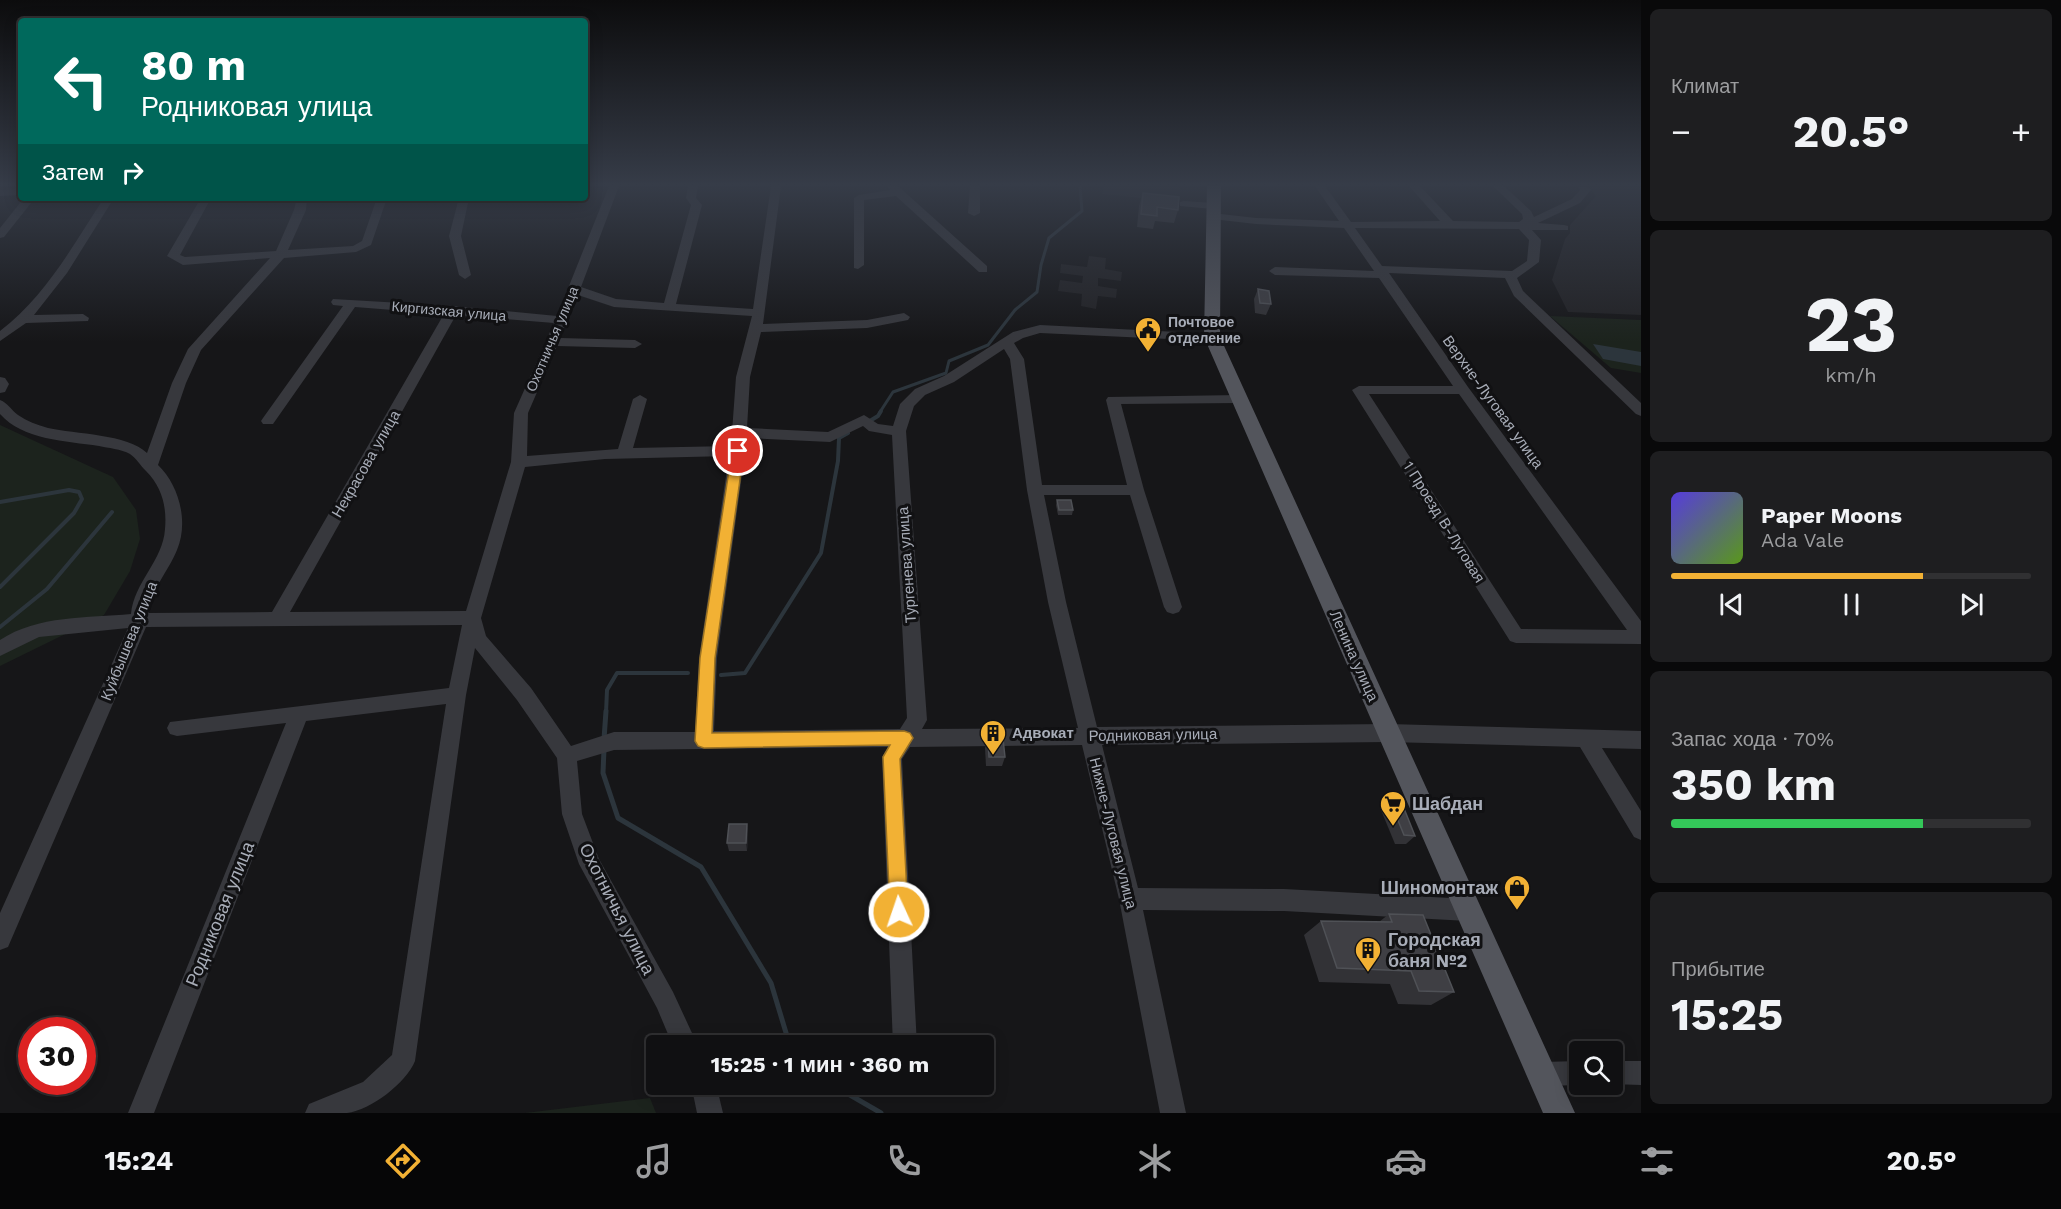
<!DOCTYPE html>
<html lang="ru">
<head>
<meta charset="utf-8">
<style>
  :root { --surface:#101012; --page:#1e1e20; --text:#f1f3f6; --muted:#9c9d9f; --line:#303032; --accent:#f2b134 }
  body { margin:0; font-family:"Work Sans",sans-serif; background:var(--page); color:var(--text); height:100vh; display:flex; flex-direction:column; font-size:22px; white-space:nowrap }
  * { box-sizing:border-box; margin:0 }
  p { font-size:20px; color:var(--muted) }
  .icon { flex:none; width:33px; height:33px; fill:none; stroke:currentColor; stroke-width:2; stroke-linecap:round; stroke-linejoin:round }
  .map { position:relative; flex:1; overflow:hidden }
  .side { display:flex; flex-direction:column; gap:9px; padding:9px; background:#09090a; width:420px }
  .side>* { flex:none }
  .guide { position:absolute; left:18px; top:18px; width:570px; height:183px; border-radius:6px; box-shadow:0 3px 15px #0003,0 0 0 2px var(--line); background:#00695c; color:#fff; overflow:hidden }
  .buttons { position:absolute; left:1569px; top:1041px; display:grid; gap:12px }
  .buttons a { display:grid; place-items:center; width:54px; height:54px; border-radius:6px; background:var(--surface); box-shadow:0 3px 15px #0003,0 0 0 2px var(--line); font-size:30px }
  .speed { position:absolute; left:18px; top:1017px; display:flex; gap:12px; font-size:30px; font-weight:700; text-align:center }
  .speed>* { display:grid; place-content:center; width:78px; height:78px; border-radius:50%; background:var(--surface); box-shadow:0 3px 15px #0003,0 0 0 2px var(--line); line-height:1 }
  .speed .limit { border:9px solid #d22; background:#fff; color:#111 }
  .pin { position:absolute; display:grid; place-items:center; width:51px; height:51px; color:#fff; margin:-26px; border:3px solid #fff; border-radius:50%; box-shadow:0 2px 6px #0007 }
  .me { position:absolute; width:66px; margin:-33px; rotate:357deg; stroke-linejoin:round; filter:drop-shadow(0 0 4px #0008) }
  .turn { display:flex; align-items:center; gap:21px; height:126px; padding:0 24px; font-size:27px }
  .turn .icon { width:78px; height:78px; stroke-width:2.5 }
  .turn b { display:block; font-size:42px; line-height:51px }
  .then { display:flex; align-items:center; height:57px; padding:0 24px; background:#0003; gap:12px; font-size:22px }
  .big { font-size:45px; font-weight:700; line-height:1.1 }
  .side .widget { flex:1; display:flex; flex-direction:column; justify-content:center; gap:9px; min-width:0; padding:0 21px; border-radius:9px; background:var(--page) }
  .side .dial { align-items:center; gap:0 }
  .dial b { font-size:78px; line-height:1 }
  .song { display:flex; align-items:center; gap:18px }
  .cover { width:72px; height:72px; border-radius:9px; background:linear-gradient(135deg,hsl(250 70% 55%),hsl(90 70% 35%)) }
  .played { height:6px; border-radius:3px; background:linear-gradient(90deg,var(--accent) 70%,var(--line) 70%) }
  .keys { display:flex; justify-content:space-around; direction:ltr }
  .heat { display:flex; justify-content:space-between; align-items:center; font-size:33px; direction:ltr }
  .charge { height:9px; border-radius:4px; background:linear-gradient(90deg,#34c759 70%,var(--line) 0) }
  .trip { position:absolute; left:646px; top:1035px; width:348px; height:60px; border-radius:6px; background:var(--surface); box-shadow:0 3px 15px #0003,0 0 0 2px var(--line); font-weight:700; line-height:60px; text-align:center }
  .menu { display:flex; height:96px; justify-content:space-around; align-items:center; background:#060607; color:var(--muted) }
  .menu .icon { width:42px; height:42px }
  .menu .selected { color:var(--accent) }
  .menu b { font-size:27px; color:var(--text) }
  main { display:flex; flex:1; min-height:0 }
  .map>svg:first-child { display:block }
  .built { fill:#222225 }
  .green { fill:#1c231d }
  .water { fill:#2c353c }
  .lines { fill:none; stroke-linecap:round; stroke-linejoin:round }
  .stream-far2 { stroke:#2c353c; stroke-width:3 }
  .stream-far1 { stroke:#2c353c; stroke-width:4 }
  .stream { stroke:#2c353c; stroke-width:5 }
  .minor { fill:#37383d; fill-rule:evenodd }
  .major { fill:#53555c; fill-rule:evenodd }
  .wall { fill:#323236 }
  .shaded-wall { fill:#212124 }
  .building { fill:#3f3f44; stroke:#4f5156; stroke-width:1.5 }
  .route { fill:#f2b134; stroke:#9d7322; stroke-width:1.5 }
  .labels { text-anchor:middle; stroke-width:6; stroke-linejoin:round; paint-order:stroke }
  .far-street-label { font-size:14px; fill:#a8adb8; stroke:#111113 }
  .far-poi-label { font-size:14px; font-weight:bold; fill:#a8adb8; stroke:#111113; text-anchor:start }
  .street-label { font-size:15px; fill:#a8adb8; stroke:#111113 }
  .poi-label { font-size:15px; font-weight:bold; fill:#a8adb8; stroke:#111113; text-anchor:start }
  .near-poi-label { font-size:18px; font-weight:bold; fill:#a8adb8; stroke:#111113; text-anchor:start }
  .near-street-label { font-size:18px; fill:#a8adb8; stroke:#111113 }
</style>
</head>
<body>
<main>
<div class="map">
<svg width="1641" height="1113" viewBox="0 0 1641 1113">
  <rect width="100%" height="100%" fill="#161618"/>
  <g class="built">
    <polygon points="1104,186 1180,186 1180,200 1151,196 1151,199 1102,194"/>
    <polygon points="1588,186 1641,186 1641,315 1568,312 1552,280 1565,239 1570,233 1570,225 1596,196"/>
    <polygon points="1089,256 1106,258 1105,269 1122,272 1121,281 1098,278 1098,286 1117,289 1116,298 1098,296 1096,309 1081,306 1082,294 1058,291 1060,280 1082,283 1083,276 1060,273 1061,264 1087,267"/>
  </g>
  <g class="green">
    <polygon points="1550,316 1641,320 1641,373 1611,368"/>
    <polygon points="0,425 113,477 136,510 140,539 130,571 104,615 0,666"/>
    <polygon points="650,1098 656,1113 525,1113"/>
  </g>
  <polygon class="water" points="1593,344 1641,352 1641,366 1603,359"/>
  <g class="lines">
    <polyline class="stream-far2" points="880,412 893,392 946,373 949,361 988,345 1015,310 1037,292 1041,265 1049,238 1082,211 1080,186"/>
    <g class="stream-far1">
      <polyline points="868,422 878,416 881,411"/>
      <polyline points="0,502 69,490 79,492 82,499 74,513 0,587"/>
      <polyline points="0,627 47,589 112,512"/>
      <polyline points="721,675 745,673 821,553 838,461 839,438 848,433"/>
      <polyline points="606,713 607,690 617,673 688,673"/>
    </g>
    <g class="stream">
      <polyline points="604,739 606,711"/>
      <polyline points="604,749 603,773 618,818 701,867 771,983 790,1046"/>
      <polyline points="831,1084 881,1113"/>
    </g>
    <g class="minor">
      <path d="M 609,186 L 619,186 L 581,287 L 616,299 L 664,303 L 691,205 L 686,198 L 688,186 L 698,186 L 696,198 L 702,205 L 676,304 L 753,309 L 771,186 L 781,186 L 763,324 L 867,320 L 904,313 L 910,317 L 908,320 L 867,328 L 761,332 L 750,377 L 747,428 L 828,432 L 864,415 L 878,424 L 893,426 L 900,404 L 915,389 L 944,376 L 1013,332 L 1040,325 L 1217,334 L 1219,337 L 1212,341 L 1040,333 L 1023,338 L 1014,343 L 1024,359 L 1042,485 L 1127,485 L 1106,400 L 1108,397 L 1240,395 L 1247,399 L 1240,403 L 1121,404 L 1144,490 L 1182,607 L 1179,612 L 1173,614 L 1167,612 L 1164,607 L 1130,495 L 1044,495 L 1066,602 L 1097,727 L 1388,724 L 1641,731 L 1641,749 L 1602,748 L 1641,811 L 1641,840 L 1634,837 L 1580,747 L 1388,742 L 1102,745 L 1138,888 L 1284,889 L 1468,899 L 1476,902 L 1479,910 L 1476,918 L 1468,921 L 1284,911 L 1143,910 L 1186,1113 L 1160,1113 L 1119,899 L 1082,745 L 910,747 L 902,759 L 917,1046 L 893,1046 L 882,757 L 888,747 L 614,750 L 577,761 L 582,814 L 599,859 L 673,992 L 698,1046 L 673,1046 L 657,1008 L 579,864 L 562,814 L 557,758 L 517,700 L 475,648 L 466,695 L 415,1061 C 406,1083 371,1110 347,1113 C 334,1113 319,1113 305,1113 L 309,1104 L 363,1082 L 392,1055 L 446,704 L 306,721 L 154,1113 L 128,1113 L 286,723 L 177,736 L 170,734 L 167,728 L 170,722 L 449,688 L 462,625 L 146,627 L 8,947 L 0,950 L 0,913 L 128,628 L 39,637 L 0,656 L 0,640 C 38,615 88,618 131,614 C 134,582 163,561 165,529 C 167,507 162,487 146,471 C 140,465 136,458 130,454 C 121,449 108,448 99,446 C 66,441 23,440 0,414 L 0,400 C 8,403 11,410 18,415 C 27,421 37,425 48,428 C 75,434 128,434 147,453 L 172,383 L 188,349 L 270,258 L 183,265 L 167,256 L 201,198 L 211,198 L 180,255 L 185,257 L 276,251 L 294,210 L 297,198 L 307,198 L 306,210 L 288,250 L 353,246 L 362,241 L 377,198 L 387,198 L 371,245 L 356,252 L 284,258 L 201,350 L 186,383 L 158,465 C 179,485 189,522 177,550 C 168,572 151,589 149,613 L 272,612 L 444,314 L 355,307 L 273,424 L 263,424 L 261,421 L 263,418 L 343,306 L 333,305 L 331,302 L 333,299 L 453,306 L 557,316 ZM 578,295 L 614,307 L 752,316 L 736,377 L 731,446 L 633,448 L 647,399 L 640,395 L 633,399 L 618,449 L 527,456 L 528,413 L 557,346 L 635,348 L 642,344 L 635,340 L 560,338 ZM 456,315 L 554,323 L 514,413 L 511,462 L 466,611 L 290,612 ZM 1004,349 L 1010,359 L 1027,490 L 1048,602 L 1078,728 L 922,729 L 927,720 L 906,431 L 914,406 L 925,395 L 954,382 ZM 863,426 L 869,431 L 892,435 L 907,718 L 900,729 L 714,731 L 717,658 L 747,438 L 830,442 ZM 729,456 L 699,658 L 695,732 L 614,732 L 571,746 L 531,688 L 486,636 L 481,618 L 525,467 L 605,459 Z"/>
      <polygon points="887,186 898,186 987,266 987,272 979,272 896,196 864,200 864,265 858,269 854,268 854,198 859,195 890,190"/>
      <polygon points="970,186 980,186 980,213 974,216 968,213"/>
      <path d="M 1315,186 L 1325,186 L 1351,222 L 1440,221 L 1409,186 L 1420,186 L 1453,221 L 1519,222 L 1523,219 L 1522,214 L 1493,186 L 1504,186 L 1531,211 L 1534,217 L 1572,199 L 1580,190 L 1578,186 L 1590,188 L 1591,190 L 1580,203 L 1538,223 L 1564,225 L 1568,226 L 1568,230 L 1532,230 L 1541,240 L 1539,262 L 1517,278 L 1523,291 L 1641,403 L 1641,416 L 1636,414 L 1514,296 L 1505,278 L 1389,273 L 1468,387 L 1641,621 L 1641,644 L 1516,643 L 1510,641 L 1352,390 L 1359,386 L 1453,386 L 1379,278 L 1275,275 L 1269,271 L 1275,267 L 1374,271 L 1344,228 L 1256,224 L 1212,219 L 1206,216 L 1212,213 L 1256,218 L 1339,221 ZM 1355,228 L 1519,229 L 1529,240 L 1527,261 L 1512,271 L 1382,266 ZM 1369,394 L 1459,394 L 1627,630 L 1521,629 Z"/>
      <polygon points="21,189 21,195 0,196 0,190"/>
      <polygon points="24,198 35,198 4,237 0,238 0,228"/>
      <path d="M 104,198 L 114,198 L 67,273 L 34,315 L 83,314 L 89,318 L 88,321 L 26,323 L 0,341 L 0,331 C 46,296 73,245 104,198 Z"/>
      <polygon points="459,198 469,198 461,236 471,275 465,279 459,275 449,236"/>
      <polygon points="1184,201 1213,203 1218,206 1213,209 1180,206 1180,202"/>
      <polygon points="0,377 5,378 9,384 5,392 0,393"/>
      <polygon points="1580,1061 1580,1084 1582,1084 1580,1085 1542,1086 1533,1083 1530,1074 1533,1065 1542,1062"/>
      <polygon points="1612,1061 1641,1061 1641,1085 1610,1084 1612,1084"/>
      <polygon points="691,1084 716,1084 723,1113 697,1113"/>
    </g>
    <polygon class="major" points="1207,186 1221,186 1220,337 1575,1113 1543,1113 1204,337"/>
  </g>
  <g class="wall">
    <polygon points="1143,193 1178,210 1174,223 1155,221 1153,229 1137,227 1139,206"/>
    <polygon points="1258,289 1271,304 1266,315 1255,313 1254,299"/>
    <polygon points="1057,500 1073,510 1072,515 1058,515 1056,505"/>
    <polygon points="988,739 1005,757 1002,766 986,766 985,748"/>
    <polygon points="1390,801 1415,836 1406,844 1395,844 1381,810"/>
    <polygon points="747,824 748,833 747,851 729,851 727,843"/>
    <polygon points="1389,914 1454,992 1431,1005 1398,1004 1390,984 1319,982 1304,935 1321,921 1379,922"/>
  </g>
  <polygon class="shaded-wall" points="747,824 748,833 747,851 746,843"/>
  <g class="building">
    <polygon points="1143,193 1179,197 1178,210 1157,207 1157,216 1141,214"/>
    <polygon points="1258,289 1269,291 1271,304 1260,303"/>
    <polygon points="1057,500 1071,500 1073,510 1059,510"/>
    <polygon points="988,739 1003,739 1005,757 989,757"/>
    <polygon points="1390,801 1401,801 1415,836 1404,835"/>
    <polygon points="729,824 747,824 746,843 727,843"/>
    <polygon points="1389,914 1423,915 1454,992 1419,991 1411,971 1337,968 1321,921 1392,922"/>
  </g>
  <linearGradient id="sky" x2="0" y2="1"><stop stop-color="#0c0c0d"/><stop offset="0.54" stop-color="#363c48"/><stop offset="1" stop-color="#363c48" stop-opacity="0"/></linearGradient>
  <rect width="1641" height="342" fill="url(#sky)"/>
  <polygon class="route" points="738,447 744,451 715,658 712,733 904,731 910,733 913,738 900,759 908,912 905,919 899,922 892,919 890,912 883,757 890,745 704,748 698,746 695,741 700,658 732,451"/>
  <defs>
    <g id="civic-pin" transform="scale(1.35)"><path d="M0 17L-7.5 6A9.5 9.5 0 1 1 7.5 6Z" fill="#f2b134" stroke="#111113"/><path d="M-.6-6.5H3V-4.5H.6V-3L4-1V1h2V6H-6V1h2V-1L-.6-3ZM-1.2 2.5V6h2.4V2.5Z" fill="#111"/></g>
    <g id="building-pin" transform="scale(1.35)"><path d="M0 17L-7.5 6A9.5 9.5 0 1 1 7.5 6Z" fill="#f2b134" stroke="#111113"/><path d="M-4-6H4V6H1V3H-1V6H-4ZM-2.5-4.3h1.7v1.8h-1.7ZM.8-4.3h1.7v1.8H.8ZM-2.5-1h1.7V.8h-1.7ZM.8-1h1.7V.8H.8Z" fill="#111"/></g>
    <g id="supermarket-pin" transform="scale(1.35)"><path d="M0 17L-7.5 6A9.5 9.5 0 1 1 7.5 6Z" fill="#f2b134" stroke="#111113"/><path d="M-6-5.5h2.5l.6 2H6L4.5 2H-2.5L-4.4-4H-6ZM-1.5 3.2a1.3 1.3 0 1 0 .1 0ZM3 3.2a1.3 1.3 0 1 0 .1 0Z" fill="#111"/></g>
    <g id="shop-pin" transform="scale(1.35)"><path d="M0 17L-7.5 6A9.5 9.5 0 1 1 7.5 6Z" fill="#f2b134" stroke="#111113"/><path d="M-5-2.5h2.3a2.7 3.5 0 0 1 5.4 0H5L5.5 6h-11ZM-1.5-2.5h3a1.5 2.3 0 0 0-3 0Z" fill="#111"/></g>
  </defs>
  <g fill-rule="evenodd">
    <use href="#civic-pin" x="1148" y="330"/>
    <use href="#building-pin" x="993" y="733"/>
    <use href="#supermarket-pin" x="1393" y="804"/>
    <use href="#shop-pin" x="1517" y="888"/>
    <use href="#building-pin" x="1368" y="950"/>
  </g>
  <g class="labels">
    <g class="far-street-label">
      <text transform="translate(449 311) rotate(5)" y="5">Киргизская улица</text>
      <text transform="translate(552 339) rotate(-67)" y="5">Охотничья улица</text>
    </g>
    <g class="far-poi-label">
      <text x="1168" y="327">Почтовое<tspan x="1168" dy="16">отделение</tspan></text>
    </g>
    <g class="street-label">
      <text transform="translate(1493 402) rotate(54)" y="5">Верхне-Луговая улица</text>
      <text transform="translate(366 464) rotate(-60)" y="5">Некрасова улица</text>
      <text transform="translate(1444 522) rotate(58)" y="5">1 Проезд В-Луговая</text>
      <text transform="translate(907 565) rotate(-94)" y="5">Тургенева улица</text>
      <text transform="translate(129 641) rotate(-68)" y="5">Куйбышева улица</text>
      <text transform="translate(1354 656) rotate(66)" y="5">Ленина улица</text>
      <text transform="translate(1153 735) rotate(-1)" y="5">Родниковая улица</text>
      <text transform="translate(1113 833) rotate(76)" y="5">Нижне-Луговая улица</text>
    </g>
    <g class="poi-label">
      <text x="1012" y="738">Адвокат</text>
    </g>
    <g class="near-poi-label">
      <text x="1412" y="810">Шабдан</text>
      <text x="1498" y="894" text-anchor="end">Шиномонтаж</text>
      <text x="1388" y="946">Городская<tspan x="1388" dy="21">баня №2</tspan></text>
    </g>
    <g class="near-street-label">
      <text transform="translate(617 909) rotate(63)" y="6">Охотничья улица</text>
      <text transform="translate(220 914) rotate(-68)" y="6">Родниковая улица</text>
    </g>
  </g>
</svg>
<div class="buttons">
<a><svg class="icon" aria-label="search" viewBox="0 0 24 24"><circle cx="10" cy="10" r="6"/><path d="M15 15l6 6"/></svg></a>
</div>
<div class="speed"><div class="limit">30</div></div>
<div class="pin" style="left:738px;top:451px;background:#d93025"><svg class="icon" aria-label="arrive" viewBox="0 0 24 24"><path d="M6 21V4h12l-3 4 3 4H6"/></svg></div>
<svg class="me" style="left:899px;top:912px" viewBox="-20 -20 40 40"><circle r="17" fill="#f2b134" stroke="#fff" stroke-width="3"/><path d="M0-11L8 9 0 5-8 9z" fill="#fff"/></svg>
<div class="trip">15:25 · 1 мин · 360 m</div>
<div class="guide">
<div class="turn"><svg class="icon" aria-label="left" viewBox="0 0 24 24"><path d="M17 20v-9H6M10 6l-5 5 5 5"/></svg><div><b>80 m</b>Родниковая улица</div></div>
<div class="then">Затем<svg class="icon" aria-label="right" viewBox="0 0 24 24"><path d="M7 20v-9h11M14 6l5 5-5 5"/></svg></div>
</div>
</div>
<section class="side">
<div class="widget"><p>Климат</p>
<div class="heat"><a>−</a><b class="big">20.5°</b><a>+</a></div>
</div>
<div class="widget dial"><b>23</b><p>km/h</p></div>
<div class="widget">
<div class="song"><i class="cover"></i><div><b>Paper Moons</b><p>Ada Vale</p></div></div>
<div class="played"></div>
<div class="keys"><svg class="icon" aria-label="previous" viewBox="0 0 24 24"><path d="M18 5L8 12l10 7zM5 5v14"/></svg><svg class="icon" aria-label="pause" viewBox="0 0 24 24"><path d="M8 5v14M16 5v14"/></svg><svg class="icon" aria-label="next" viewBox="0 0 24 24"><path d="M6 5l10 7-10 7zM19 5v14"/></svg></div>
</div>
<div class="widget"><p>Запас хода · 70%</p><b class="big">350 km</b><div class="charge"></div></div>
<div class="widget"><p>Прибытие</p><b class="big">15:25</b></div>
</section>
</main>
<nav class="menu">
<b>15:24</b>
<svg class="icon selected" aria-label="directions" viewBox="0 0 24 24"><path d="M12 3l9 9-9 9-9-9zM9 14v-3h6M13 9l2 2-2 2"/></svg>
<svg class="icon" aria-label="music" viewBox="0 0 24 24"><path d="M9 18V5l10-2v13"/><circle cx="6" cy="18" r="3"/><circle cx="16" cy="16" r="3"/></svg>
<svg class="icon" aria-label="phone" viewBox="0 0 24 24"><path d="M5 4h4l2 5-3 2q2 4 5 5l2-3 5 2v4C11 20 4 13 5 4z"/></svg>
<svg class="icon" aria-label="climate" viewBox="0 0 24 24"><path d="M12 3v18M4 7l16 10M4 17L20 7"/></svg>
<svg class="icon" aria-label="car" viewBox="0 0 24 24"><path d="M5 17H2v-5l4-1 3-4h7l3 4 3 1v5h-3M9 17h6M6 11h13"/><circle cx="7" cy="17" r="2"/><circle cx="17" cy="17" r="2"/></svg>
<svg class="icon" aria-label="filters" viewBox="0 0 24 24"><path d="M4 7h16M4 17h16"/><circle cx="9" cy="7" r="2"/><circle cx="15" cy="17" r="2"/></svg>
<b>20.5°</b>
</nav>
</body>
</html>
